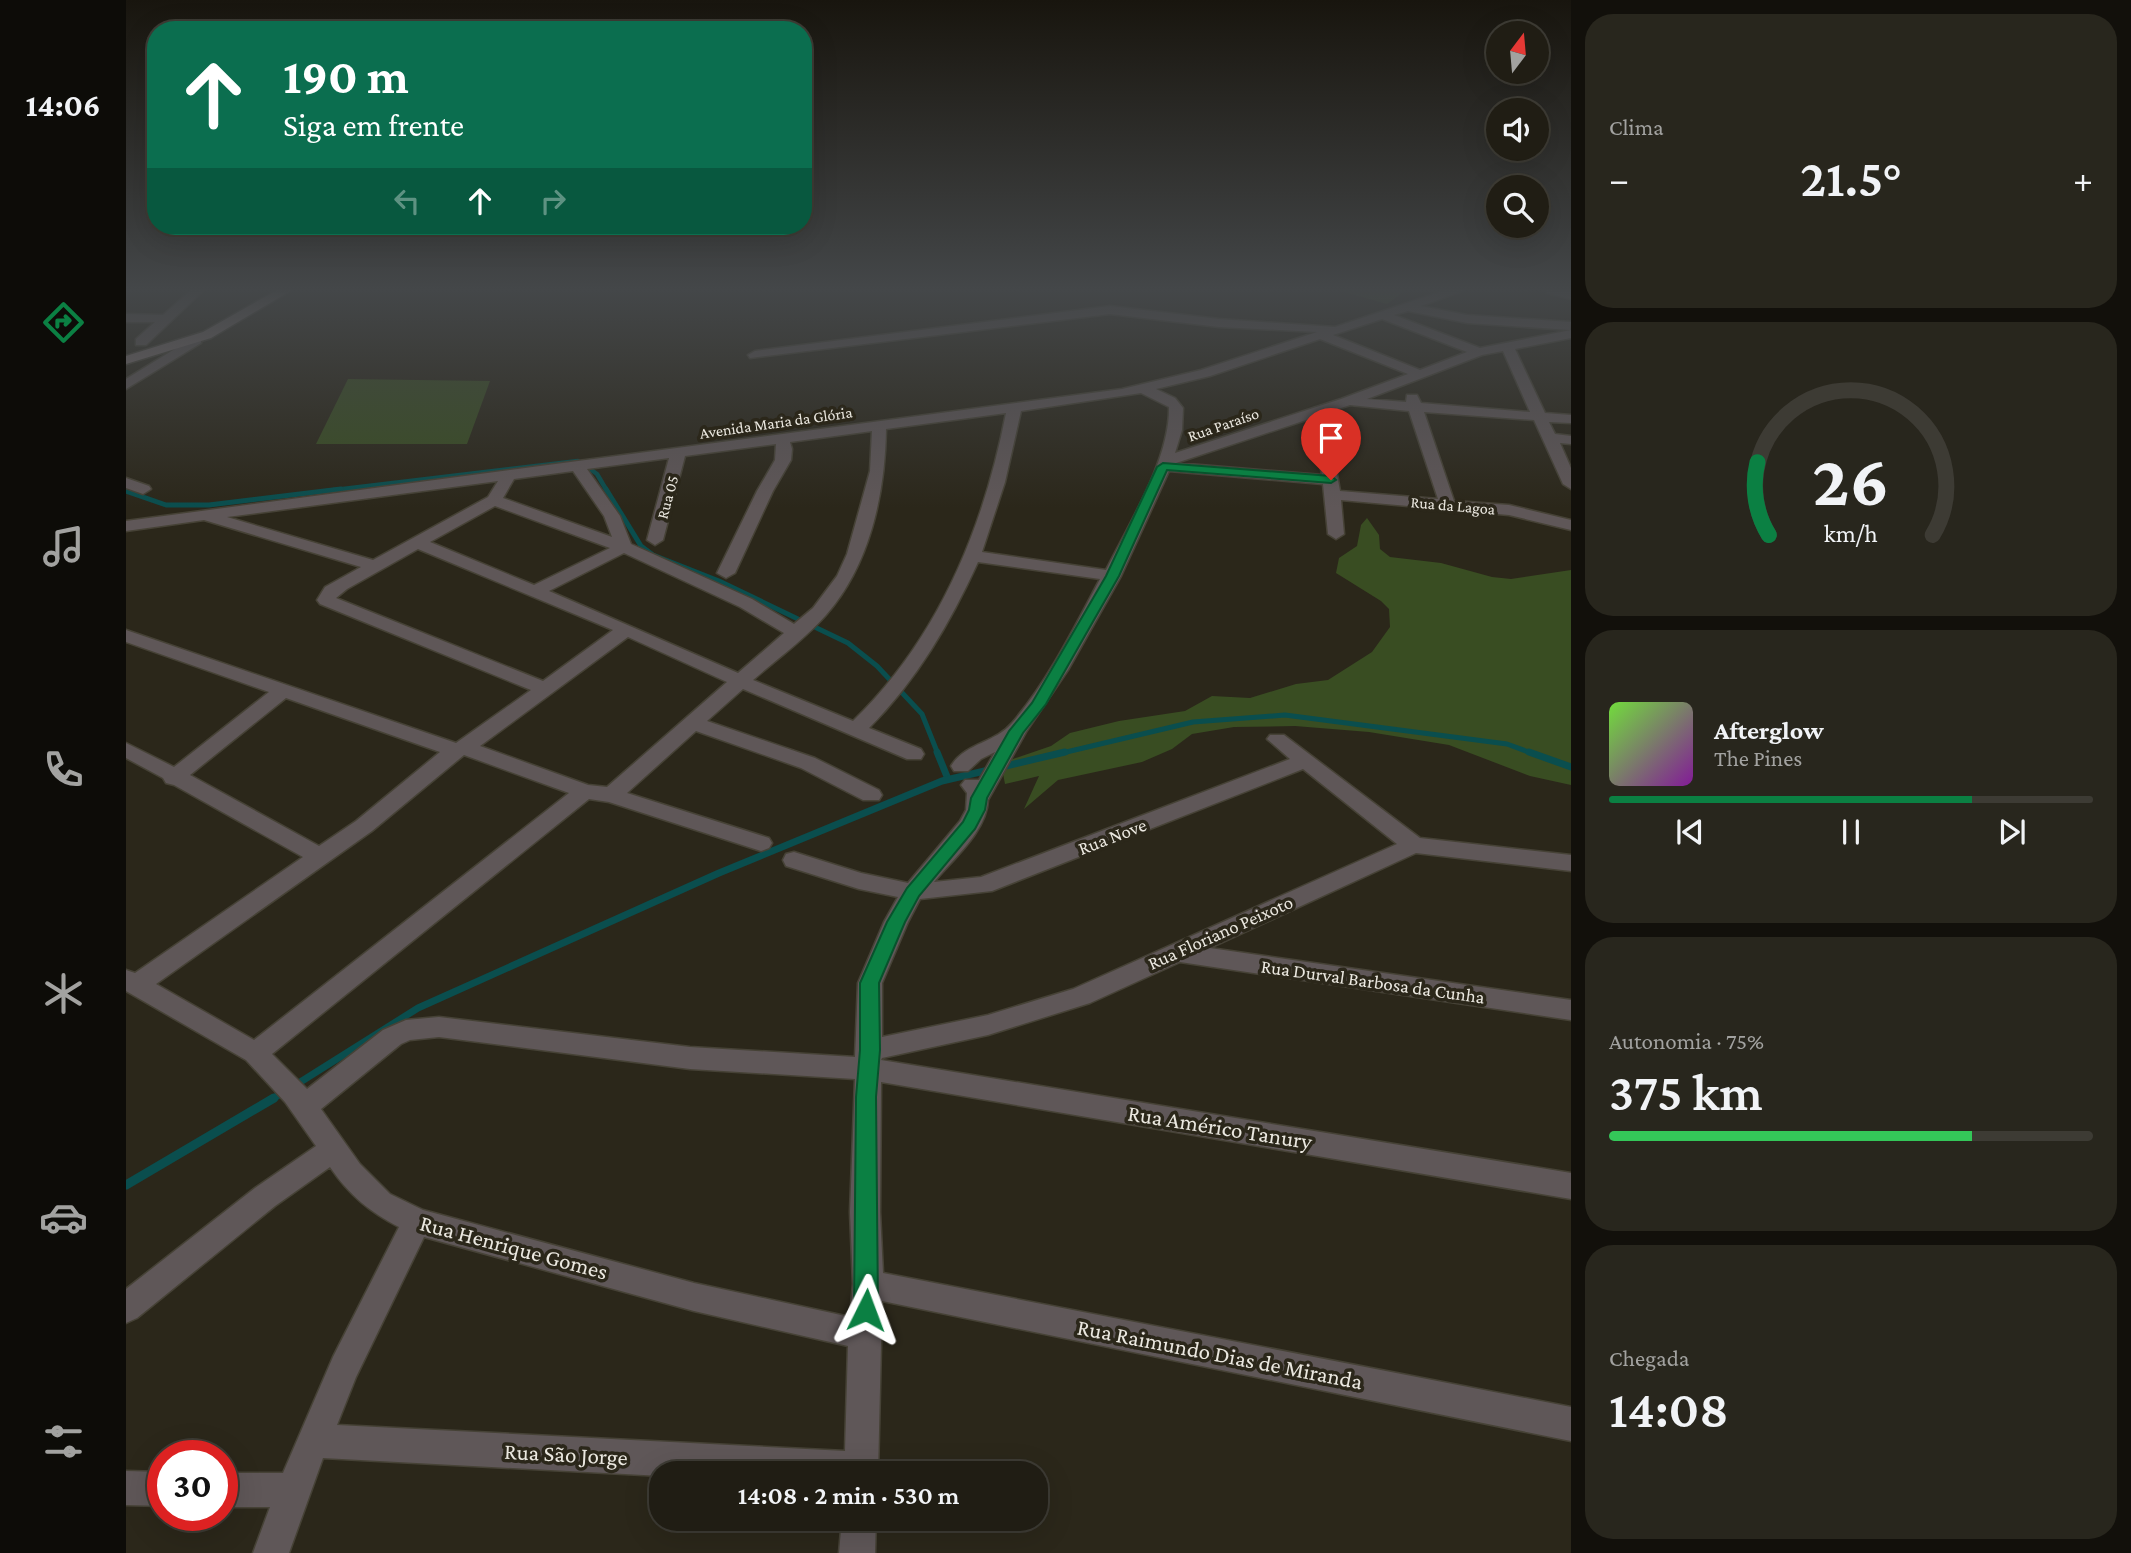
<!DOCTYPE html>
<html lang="pt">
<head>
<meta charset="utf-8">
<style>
  :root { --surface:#201d14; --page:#28261d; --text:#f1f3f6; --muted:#a2a2a0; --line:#3d3b34; --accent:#0b8043 }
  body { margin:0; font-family:"Crimson Pro",serif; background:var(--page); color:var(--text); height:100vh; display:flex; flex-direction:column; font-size:26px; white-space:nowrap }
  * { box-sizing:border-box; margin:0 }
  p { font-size:23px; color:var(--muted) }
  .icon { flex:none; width:38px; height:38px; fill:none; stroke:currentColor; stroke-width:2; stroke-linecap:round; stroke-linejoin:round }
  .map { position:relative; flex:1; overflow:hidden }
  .details { display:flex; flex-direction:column; gap:14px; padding:14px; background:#12100b; width:560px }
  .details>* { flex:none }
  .top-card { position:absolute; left:21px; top:21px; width:665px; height:214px; border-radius:28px; box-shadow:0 7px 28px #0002,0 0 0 2px var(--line); background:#0b6e4f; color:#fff; overflow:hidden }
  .needle { width:46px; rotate:16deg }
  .buttons { position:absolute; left:1360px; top:21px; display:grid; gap:14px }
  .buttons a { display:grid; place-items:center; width:63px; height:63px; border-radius:50%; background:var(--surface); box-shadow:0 7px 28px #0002,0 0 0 2px var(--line); font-size:35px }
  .speed { position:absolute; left:21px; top:1440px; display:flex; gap:14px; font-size:35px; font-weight:700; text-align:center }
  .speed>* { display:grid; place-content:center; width:91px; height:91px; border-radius:50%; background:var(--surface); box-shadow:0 7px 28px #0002,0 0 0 2px var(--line); line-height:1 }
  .speed .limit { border:10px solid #d22; background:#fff; color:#111 }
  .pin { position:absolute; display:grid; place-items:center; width:60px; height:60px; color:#fff; margin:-72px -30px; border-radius:50% 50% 50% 0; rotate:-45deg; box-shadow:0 0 7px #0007 }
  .pin .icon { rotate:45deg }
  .me { position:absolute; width:77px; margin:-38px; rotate:3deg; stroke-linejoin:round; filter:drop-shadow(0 0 5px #0008) }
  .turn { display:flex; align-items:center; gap:24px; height:147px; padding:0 21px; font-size:32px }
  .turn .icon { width:91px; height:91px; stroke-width:2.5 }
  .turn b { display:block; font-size:49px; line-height:60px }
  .lanes { display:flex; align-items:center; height:66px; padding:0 21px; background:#0003; justify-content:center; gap:35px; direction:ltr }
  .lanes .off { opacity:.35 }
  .big { font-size:52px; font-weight:600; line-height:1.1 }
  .details .tile { flex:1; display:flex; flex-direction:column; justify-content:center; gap:10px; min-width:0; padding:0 24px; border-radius:28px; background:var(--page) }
  .details .dial { align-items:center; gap:0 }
  .dial svg { height:182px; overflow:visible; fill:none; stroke:var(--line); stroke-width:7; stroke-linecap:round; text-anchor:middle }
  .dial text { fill:var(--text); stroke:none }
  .song { display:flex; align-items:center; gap:21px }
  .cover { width:84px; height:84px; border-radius:10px; background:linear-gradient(135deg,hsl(100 70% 55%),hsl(290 70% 35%)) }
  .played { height:7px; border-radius:4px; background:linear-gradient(90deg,var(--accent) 75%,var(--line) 75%) }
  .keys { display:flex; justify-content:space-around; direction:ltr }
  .heat { display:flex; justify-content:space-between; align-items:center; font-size:38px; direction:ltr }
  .charge { height:10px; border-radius:5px; background:linear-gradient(90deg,#34c759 75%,var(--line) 0) }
  .trip { position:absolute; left:523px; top:1461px; width:399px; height:70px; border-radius:28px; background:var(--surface); box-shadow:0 7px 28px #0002,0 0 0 2px var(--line); font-weight:600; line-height:70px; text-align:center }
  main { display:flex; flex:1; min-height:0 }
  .tabs { display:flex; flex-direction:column; width:126px; justify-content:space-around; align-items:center; background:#0d0c08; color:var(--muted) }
  .tabs .icon { width:49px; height:49px }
  .tabs .on { color:var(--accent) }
  .tabs b { font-size:32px; color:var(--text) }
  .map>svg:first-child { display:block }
  .green { fill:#394d22 }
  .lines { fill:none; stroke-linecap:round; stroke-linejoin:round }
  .stream-far3 { stroke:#0a4e4e; stroke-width:4.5 }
  .stream-far2 { stroke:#0a4e4e; stroke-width:5 }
  .stream-far1 { stroke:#0a4e4e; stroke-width:7 }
  .stream { stroke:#0a4e4e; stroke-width:9 }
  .street-casing { stroke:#464236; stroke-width:3 }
  .secondary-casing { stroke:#464236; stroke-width:3 }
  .street { fill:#5f5758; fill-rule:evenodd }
  .secondary { fill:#7d7172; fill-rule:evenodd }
  .route { fill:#0b8043; stroke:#07532c; stroke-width:2 }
  .labels { text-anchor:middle; stroke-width:7; stroke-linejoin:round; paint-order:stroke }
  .far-street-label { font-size:16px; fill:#ebe8e0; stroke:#2b271a }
  .street-label { font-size:19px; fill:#ebe8e0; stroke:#2b271a }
  .near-street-label { font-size:23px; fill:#ebe8e0; stroke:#2b271a }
</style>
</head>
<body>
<main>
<nav class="tabs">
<b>14:06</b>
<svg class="icon on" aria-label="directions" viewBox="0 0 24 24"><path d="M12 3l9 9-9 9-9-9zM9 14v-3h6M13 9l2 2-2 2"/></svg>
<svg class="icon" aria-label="music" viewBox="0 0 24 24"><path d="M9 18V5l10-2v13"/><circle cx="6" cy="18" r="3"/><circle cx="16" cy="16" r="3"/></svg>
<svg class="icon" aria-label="phone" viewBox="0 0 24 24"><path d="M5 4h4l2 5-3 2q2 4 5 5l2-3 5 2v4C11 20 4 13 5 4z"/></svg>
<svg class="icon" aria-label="climate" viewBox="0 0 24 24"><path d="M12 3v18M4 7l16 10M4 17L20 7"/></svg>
<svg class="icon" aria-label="car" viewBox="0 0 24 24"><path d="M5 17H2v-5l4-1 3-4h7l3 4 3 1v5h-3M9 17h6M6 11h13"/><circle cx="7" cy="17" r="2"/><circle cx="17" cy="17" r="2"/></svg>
<svg class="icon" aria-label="filters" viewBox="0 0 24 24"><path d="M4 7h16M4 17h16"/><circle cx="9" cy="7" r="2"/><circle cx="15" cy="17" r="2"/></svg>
</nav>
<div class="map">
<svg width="1445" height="1553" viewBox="0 0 1445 1553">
  <rect width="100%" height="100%" fill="#2b271a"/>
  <g class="green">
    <polygon points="1211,290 1280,290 1261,304"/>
    <polygon points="222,379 364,381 341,444 190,444"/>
    <polygon points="1241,518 1253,535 1254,549 1264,557 1315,563 1366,577 1385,579 1445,570 1445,785 1404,776 1323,745 1243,732 1169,726 1108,727 1066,734 1046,749 1016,762 932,780 898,809 913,776 879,784 875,763 925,746 944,733 993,721 1059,711 1086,696 1124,698 1170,684 1202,680 1246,652 1264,627 1263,609 1255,601 1210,573 1213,558 1231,546 1235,525"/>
  </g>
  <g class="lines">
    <g class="stream-far3">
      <polyline points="464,469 471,474 481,491"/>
      <polyline points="200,491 452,461"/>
    </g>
    <g class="stream-far2">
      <polyline points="480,489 515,546 527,555 593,581 722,643 751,666 796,714 812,754"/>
      <polyline points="0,491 40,505 83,505 215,489"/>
      <polyline points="932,754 1067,722 1159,715 1381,744 1408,754"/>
    </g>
    <g class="stream-far1">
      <polyline points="811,752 822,779"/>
      <polyline points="1403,752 1445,767"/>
      <polyline points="168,1086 292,1008 593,873 816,781 939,752"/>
      <polyline points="146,1099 158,1092"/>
    </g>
    <polyline class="stream" points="0,1185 148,1098"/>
    <g class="street-casing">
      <g id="street">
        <polygon points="65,290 78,290 20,345 10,345 10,339 29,322 0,322 0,314 37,315"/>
        <path d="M 1320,290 L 1339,290 L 1295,306 L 1341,315 L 1445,322 L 1444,330 L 1341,323 L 1282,311 L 1268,315 L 1354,348 L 1445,330 L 1445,338 L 1389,349 L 1419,413 L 1445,415 L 1445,423 L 1423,422 L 1429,434 L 1445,436 L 1445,444 L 1434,443 L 1445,468 L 1445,489 L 1437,484 L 1408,420 L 1298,412 L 1328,501 L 1383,505 L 1445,520 L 1445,530 L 1383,515 L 1215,500 L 1218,534 L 1210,539 L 1202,534 L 1197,484 L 1043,471 L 995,576 L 942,670 L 900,732 L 862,800 C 861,831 827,859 808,882 L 855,877 L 1164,759 L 1141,739 L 1144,735 L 1158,735 L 1294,838 L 1445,855 L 1445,871 L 1290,853 L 1084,948 L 1445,1000 L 1445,1020 L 1054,962 L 964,1003 L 862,1035 L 756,1058 L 755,1060 L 1445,1173 L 1445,1199 L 755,1082 L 754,1212 L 757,1273 L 1445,1407 L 1445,1441 L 756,1301 L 752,1474 L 536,1474 L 536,1476 L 197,1458 L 163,1553 L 127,1553 L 144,1507 L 96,1507 L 96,1473 L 157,1473 L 207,1357 L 273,1227 C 244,1212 223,1195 204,1167 L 149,1206 L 11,1318 L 0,1323 L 0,1289 L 129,1188 L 190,1146 L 159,1102 L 120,1060 L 0,991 L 0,970 L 9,973 L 177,857 L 48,785 L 40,783 L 37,778 L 0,758 L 0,743 L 48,767 L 143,692 L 0,642 L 0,630 L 330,743 L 405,690 L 194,604 L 191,600 L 199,587 L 235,567 L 78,520 L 0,531 L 0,521 L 996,389 L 1075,370 L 1191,332 L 1093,327 L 984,314 L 624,358 L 622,355 L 629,351 L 984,306 L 1093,319 L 1209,327 ZM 1256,319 L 1341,352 L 1294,370 L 1207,335 ZM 1194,339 L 1282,374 L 1215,399 L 1049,453 L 1056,430 L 1057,408 L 1049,398 L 1030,389 L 1084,376 ZM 1377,351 L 1404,412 L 1295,403 L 1291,395 L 1281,395 L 1280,402 L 1241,399 L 1356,355 ZM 1015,393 L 1043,407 C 1044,459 1003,524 980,570 L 856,552 L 879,482 L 895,411 ZM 1224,405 L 1283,411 L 1312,499 L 1214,491 L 1200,413 ZM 880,413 C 858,527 812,639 727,721 L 627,680 C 651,659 679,639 700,615 C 744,565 759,494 760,429 ZM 1186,418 L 1196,475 L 1050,463 ZM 746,431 L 744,471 L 721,554 L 711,576 L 687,608 L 668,624 L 626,599 L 505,544 L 494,516 L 461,469 L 543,458 L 521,540 L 529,545 L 537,540 L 559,456 L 650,444 L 649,460 L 631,491 L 591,573 L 600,578 L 609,573 L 647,491 L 665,460 L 666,449 L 664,442 ZM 447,471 L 478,516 L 486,537 L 377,498 L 388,479 ZM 372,481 L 362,497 L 247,560 L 101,517 ZM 369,506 L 484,548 L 408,585 L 304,542 ZM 292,549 L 487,630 L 417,681 L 210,598 L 221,589 ZM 498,553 L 614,607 L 658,633 L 612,673 L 423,591 ZM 852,562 L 974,579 C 948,628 922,681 886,723 C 869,743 839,743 825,766 L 828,771 L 842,771 L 855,759 L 869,752 L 853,780 L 839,780 L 835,785 L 841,793 L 840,810 L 834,821 L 782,883 L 735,873 L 668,852 L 660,854 L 657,860 L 660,866 L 733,889 L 772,897 L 758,922 L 732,983 L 729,1057 L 564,1047 L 313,1017 L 280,1020 L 257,1030 L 181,1089 L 146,1054 L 463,799 L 483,802 L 635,851 L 643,848 L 646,843 L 643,838 L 501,793 L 570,731 L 675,768 L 737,800 L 753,800 L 756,795 L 753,790 L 689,758 L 581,721 L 617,689 L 781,759 L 795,759 L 798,754 L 795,749 L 743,728 C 791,680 824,623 852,562 ZM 502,637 L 601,682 L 481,787 L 462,785 L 354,746 ZM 160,698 L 314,752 L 230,821 L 193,846 L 64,775 ZM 338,755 L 443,793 L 128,1040 L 30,984 L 246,831 ZM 1177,769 L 1271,844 L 947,989 L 862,1015 L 756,1037 L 756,983 L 782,922 L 794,899 L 866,891 ZM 313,1037 L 564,1069 L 729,1079 L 724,1212 L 727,1284 L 724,1317 L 568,1283 L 297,1210 L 264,1194 L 234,1164 L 195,1109 L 275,1044 L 284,1040 ZM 298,1237 L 568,1311 L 722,1346 L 719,1451 L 211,1425 L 230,1377 Z"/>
        <polygon points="1419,290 1445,291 1445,299 1421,293"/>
        <polygon points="70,336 75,337 75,343 0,389 0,379"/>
        <polygon points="0,478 23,486 25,489 17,494 0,488"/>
        <polygon points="0,1471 37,1472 37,1506 0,1505"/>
        <polygon points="716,1519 750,1519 749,1553 713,1553"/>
      </g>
    </g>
    <g class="secondary-casing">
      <polygon id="secondary" points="151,290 166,290 85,338 0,364 0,356 77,332"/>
    </g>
    <use href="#street" class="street"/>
    <use href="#secondary" class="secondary"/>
  </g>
  <linearGradient id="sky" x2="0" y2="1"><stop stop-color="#18150e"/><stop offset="0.57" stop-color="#444749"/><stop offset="1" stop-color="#444749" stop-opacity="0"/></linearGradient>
  <rect width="1445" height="508" fill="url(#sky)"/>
  <polygon class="route" points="1037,463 1205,476 1210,480 1205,483 1041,470 993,576 920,704 897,733 861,798 859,810 849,829 793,896 779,922 753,983 754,1050 750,1097 752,1310 748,1317 740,1321 732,1317 728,1310 730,1097 734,1050 734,983 761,922 781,888 837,822 843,810 845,798 883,731 906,703 980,576 1031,467"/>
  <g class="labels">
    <g class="far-street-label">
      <text transform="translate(650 422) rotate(-8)" y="6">Avenida Maria da Glória</text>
      <text transform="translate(1097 424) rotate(-19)" y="6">Rua Paraíso</text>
      <text transform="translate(541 497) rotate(-75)" y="6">Rua 05</text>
      <text transform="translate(1327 505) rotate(5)" y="6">Rua da Lagoa</text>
    </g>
    <g class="street-label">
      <text transform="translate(986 836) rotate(-21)" y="7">Rua Nove</text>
      <text transform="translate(1094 932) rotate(-24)" y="7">Rua Floriano Peixoto</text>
      <text transform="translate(1247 981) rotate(8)" y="7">Rua Durval Barbosa da Cunha</text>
    </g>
    <g class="near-street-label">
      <text transform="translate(1094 1127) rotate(9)" y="8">Rua Américo Tanury</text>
      <text transform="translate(388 1247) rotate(15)" y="8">Rua Henrique Gomes</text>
      <text transform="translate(1094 1354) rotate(11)" y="8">Rua Raimundo Dias de Miranda</text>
      <text transform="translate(440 1454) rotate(3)" y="8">Rua São Jorge</text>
    </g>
  </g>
</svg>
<div class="buttons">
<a><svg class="needle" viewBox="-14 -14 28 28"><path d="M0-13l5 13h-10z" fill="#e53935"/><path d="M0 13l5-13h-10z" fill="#a2a2a0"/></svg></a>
<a><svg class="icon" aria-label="sound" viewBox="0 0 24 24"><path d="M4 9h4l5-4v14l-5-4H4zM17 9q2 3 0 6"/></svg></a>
<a><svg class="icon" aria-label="search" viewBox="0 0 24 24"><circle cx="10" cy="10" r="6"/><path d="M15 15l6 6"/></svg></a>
</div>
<div class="speed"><div class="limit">30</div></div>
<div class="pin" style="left:1205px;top:480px;background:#d93025"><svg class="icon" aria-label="arrive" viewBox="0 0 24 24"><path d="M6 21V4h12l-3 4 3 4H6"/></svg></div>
<svg class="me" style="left:740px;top:1310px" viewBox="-20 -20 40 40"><path d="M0-17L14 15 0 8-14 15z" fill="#0b8043" stroke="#fff" stroke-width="4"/></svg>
<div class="trip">14:08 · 2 min · 530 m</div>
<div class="top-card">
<div class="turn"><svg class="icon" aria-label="ahead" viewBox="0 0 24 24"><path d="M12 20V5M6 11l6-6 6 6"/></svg><div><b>190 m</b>Siga em frente</div></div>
<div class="lanes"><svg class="icon off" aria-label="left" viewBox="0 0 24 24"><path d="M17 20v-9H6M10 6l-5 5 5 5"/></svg><svg class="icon" aria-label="ahead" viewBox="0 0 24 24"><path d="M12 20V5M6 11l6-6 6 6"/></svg><svg class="icon off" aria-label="right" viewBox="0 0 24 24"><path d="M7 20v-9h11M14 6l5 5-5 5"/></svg></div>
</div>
</div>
<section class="details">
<div class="tile"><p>Clima</p>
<div class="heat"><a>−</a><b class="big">21.5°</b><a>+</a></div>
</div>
<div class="tile dial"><svg viewBox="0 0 100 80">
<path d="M14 69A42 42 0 1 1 86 69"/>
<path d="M14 69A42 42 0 0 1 9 37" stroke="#0b8043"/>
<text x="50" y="56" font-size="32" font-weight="700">26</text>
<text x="50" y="72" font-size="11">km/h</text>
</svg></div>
<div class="tile">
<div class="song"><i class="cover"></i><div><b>Afterglow</b><p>The Pines</p></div></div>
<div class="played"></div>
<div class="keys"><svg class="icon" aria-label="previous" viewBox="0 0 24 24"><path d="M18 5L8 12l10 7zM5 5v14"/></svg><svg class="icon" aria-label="pause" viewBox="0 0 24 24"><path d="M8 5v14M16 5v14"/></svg><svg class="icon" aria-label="next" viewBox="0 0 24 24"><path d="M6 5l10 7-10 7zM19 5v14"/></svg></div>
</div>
<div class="tile"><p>Autonomia · 75%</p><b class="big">375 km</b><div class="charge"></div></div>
<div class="tile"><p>Chegada</p><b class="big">14:08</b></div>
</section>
</main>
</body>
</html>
